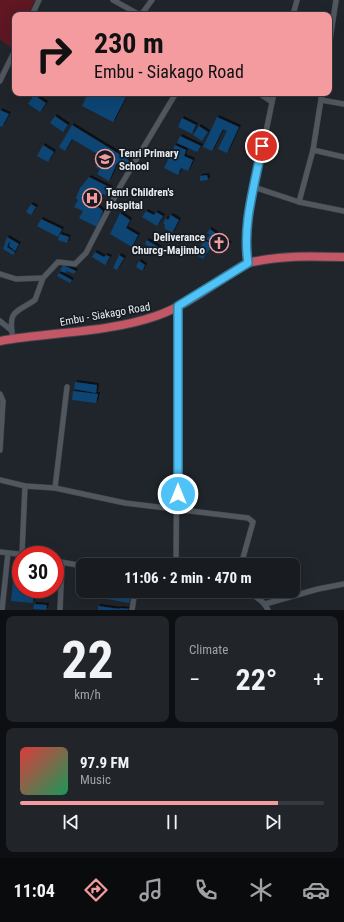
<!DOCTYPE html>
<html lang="en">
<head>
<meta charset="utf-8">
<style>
  :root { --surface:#181c20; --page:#212529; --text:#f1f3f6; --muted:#9fa1a5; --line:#363a3e; --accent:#f49b9f }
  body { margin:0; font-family:"Roboto Condensed",sans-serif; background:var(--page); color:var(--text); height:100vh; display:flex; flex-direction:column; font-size:15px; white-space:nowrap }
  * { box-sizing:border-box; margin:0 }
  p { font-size:13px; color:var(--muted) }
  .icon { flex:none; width:22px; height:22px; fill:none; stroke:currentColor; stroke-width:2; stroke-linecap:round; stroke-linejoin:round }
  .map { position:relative; height:610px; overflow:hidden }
  .sheet { display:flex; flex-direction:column; gap:6px; padding:6px; background:#0d0f12; flex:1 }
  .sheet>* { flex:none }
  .guide { position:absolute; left:12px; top:12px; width:320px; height:84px; border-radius:8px; box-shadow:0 4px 16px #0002,0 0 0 1px var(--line); background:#f49b9f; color:#111; overflow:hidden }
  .speed { position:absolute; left:12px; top:546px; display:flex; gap:8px; font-size:20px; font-weight:700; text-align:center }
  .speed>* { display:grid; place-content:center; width:52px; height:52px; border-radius:50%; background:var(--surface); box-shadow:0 4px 16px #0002,0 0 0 1px var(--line); line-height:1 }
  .speed .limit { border:6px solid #d22; background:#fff; color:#111 }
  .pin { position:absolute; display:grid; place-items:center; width:34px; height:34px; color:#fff; margin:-17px; border:2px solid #fff; border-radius:50%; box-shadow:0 1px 4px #0007 }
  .me { position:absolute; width:44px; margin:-22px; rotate:0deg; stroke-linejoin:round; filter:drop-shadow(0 0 3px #0008) }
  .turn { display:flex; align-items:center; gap:14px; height:84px; padding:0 16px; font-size:18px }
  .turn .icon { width:52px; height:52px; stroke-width:2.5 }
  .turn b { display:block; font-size:28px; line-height:34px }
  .big { font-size:30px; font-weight:700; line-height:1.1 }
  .sheet .widget { flex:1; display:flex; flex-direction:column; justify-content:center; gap:6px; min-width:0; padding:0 14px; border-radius:8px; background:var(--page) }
  .sheet .dial { align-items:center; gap:0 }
  .dial b { font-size:52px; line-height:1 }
  .song { display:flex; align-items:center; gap:12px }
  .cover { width:48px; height:48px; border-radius:6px; background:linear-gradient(135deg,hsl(0 70% 55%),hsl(150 70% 35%)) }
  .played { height:4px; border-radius:2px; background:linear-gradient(90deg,var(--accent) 85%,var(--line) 85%) }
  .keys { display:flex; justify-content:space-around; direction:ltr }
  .heat { display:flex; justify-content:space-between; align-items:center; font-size:22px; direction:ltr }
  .sheet .tiles { flex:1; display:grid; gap:6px; grid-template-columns:1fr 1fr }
  .widget:last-child { grid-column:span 2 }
  .trip { position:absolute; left:76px; top:558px; width:224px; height:40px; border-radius:8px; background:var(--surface); box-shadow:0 4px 16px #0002,0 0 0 1px var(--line); font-weight:700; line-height:40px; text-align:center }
  .dock { display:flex; height:64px; justify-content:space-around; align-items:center; background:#0a0b0d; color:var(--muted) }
  .dock .icon { width:28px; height:28px }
  .dock .active { color:var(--accent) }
  .dock b { font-size:18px; color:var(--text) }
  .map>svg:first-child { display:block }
  .green { fill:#5f1722 }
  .building { fill:#104474; filter:url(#shadow) }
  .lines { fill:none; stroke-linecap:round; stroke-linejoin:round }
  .minor-casing { stroke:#3f4449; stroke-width:6 }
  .trunk-casing { stroke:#3f4449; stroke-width:10 }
  .minor { stroke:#50575e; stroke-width:5 }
  .trunk { stroke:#c45765; stroke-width:8 }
  .route-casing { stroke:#337fa1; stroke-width:10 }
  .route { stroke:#4fc3f7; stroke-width:7 }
  .labels { text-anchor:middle; stroke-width:3.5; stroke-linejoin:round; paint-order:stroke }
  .poi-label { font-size:11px; font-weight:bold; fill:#e9edf1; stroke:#161c22; text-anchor:start }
  .street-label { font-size:11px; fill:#e9edf1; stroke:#161c22 }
</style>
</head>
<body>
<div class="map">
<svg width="344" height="610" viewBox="0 0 344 610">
  <defs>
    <filter id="shadow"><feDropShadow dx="2" dy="-2" stdDeviation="0" flood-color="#0009"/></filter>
  </defs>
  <rect width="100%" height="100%" fill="#20252b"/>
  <polygon class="green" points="0,0 35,0 28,15 15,15 15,40 11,48 0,39"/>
  <g class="building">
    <polygon points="88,93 128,93 113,122 82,106"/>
    <polygon points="34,95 46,103 40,112 28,104"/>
    <polygon points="0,110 9,114 2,127 0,126"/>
    <polygon points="55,116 68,125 63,132 50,123"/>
    <polygon points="217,117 239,127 227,153 218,149 227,131 223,129 212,151 203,147"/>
    <polygon points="182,118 196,125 192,134 178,127"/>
    <polygon points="72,125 129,160 126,168 117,163 109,181 97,174 100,169 96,167 101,156 72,139 65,151 59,147"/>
    <polygon points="199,126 208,132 202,141 193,135"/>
    <polygon points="180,136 201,146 197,152 177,143"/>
    <polygon points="43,145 54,152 48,162 37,156"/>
    <polygon points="175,145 186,150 184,156 193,160 188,171 181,168 178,175 164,168"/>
    <polygon points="207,175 208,180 200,181 200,176"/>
    <polygon points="89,177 111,188 106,195 103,194 97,206 103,211 97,227 79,218 83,211 74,207 78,200 76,198 80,188"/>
    <polygon points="31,204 36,207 31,215 26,212"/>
    <polygon points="146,211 154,215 156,212 163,216 157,226 142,217"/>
    <polygon points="120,213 130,220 126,228 138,235 132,247 110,234"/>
    <polygon points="171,215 179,220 172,233 164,228 165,225 163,223 166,218 168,220"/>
    <polygon points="41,219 62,229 58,237 37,226"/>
    <polygon points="210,229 230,244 223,252 206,239 210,235 207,233"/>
    <polygon points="60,234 69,237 67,243 58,240"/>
    <polygon points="7,237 19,244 15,251 9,246 10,243 13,245 9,242 7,247 15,252 13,255 3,249"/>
    <polygon points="147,240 160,248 158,252 145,244"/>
    <polygon points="204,240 213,245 203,259 196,255"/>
    <polygon points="95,252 104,257 106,255 110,257 105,265 92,257"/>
    <polygon points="119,255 124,258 117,270 113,268"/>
    <polygon points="139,261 145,265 142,271 136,267"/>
    <polygon points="63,265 76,271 74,274 67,271 66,273 60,271"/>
    <polygon points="59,273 72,280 70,283 57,276"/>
    <polygon points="75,382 97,385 96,393 74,389"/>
    <polygon points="73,391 98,394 96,403 72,400"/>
    <polygon points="16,564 20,565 19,578 14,578"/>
    <polygon points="13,583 21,583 21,589 34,589 33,603 11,601"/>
    <polygon points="82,584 83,591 90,591 89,596 80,595"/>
    <polygon points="108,593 131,597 129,603 107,599"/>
    <polygon points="34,604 47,605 46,610 33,609"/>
    <polygon points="98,606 120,609 120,608 128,609 128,610 98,610"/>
  </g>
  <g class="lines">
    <g class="minor-casing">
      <g id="minor">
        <polyline points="113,0 140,15"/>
        <polyline points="32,15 39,0"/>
        <polyline points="141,15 152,0"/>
        <polyline points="293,15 297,0"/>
        <polyline points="329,47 336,0"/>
        <polyline points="0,81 15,50"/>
        <polyline points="259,93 272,102"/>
        <polyline points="321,100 344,104"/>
        <polyline points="313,150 344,157"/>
        <polyline points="254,187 299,202 344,211"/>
        <polyline points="299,202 313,150 322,93"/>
        <polyline points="248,263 246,240 248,218 274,93"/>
        <polyline points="0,274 16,279 43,278 58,262 75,264 86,253 121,185 176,93"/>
        <polyline points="0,321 11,330"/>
        <path d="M 13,339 C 8,310 14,314 35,300 L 43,278"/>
        <polyline points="0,394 3,401 0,450"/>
        <polyline points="0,480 25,486 55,488 125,503 248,518 253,522 241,565"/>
        <polyline points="55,488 67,387"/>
        <polyline points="0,552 27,555"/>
        <polyline points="22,554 25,486"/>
        <polyline points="55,561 83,566"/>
        <polyline points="176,565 178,306"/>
        <path d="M 242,591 C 253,595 263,599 268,610"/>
        <polyline points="265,604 318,589 344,584"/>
        <polyline points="2,610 8,553"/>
        <polyline points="60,610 62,563"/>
        <polyline points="132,610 135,591"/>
      </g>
    </g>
    <g class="trunk-casing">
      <path id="trunk" d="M 0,341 C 50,332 107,333 156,316 C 189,305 217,280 248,263 C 280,255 311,256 344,257"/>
    </g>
    <use href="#minor" class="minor"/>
    <use href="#trunk" class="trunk"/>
  </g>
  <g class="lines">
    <g class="route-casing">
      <path id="route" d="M 178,494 L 178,306 L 248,263 C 242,224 255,185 262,146"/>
    </g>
    <use href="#route" class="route"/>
  </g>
  <defs>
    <g id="school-ring" transform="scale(1)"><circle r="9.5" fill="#161c22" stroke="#f49b9f" stroke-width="1.5"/><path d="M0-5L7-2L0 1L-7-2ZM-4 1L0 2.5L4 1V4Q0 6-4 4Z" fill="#f49b9f"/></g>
    <g id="hospital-ring" transform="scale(1)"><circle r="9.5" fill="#161c22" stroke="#f49b9f" stroke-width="1.5"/><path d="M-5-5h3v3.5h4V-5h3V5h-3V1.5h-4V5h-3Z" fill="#f49b9f"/></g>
    <g id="church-ring" transform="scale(1)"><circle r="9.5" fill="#161c22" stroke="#f49b9f" stroke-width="1.5"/><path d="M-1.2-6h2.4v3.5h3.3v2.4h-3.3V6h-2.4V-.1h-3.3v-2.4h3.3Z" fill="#f49b9f"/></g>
  </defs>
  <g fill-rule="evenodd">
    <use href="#school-ring" x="105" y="159"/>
    <use href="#hospital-ring" x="92" y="198"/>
    <use href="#church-ring" x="219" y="243"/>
  </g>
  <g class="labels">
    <g class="poi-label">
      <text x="119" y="157">Tenri Primary<tspan x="119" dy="13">School</tspan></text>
      <text x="106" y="196">Tenri Children's<tspan x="106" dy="13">Hospital</tspan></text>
      <text x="205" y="241" text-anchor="end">Deliverance<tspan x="205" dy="13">Churcg-Majimbo</tspan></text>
    </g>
    <g class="street-label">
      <text transform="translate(105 314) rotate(-10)" y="4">Embu - Siakago Road</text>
    </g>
  </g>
</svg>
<div class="speed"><div class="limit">30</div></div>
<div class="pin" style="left:262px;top:146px;background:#d93025"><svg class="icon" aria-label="arrive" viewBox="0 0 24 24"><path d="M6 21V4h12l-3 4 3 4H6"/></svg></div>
<svg class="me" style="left:178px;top:494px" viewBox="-20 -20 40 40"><circle r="17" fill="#4fc3f7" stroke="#fff" stroke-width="3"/><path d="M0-11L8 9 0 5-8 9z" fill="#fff"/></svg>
<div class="trip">11:06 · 2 min · 470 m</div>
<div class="guide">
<div class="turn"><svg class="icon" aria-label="right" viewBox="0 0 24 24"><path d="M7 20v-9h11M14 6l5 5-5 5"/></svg><div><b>230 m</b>Embu - Siakago Road</div></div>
</div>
</div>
<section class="sheet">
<div class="tiles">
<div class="widget dial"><b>22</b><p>km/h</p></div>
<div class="widget"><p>Climate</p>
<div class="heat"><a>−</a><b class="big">22°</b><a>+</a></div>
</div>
<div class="widget">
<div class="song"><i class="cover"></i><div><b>97.9 FM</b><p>Music</p></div></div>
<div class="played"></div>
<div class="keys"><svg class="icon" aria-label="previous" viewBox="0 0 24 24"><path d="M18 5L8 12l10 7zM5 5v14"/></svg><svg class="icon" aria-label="pause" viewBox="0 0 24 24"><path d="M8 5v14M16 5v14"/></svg><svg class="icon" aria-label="next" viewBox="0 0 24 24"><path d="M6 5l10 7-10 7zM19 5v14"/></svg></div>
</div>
</div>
</section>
<nav class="dock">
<b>11:04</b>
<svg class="icon active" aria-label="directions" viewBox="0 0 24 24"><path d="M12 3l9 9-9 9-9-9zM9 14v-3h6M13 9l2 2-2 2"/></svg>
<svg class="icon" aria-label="music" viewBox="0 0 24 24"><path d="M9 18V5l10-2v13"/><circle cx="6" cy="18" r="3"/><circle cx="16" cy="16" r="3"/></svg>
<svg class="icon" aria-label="phone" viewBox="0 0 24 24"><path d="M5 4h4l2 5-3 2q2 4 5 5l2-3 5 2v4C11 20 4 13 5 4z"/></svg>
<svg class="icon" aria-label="climate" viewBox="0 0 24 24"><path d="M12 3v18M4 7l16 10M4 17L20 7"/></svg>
<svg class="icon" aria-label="car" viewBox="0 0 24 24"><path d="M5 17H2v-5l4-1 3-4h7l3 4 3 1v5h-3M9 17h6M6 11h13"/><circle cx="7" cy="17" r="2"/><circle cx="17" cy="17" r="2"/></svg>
</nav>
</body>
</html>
